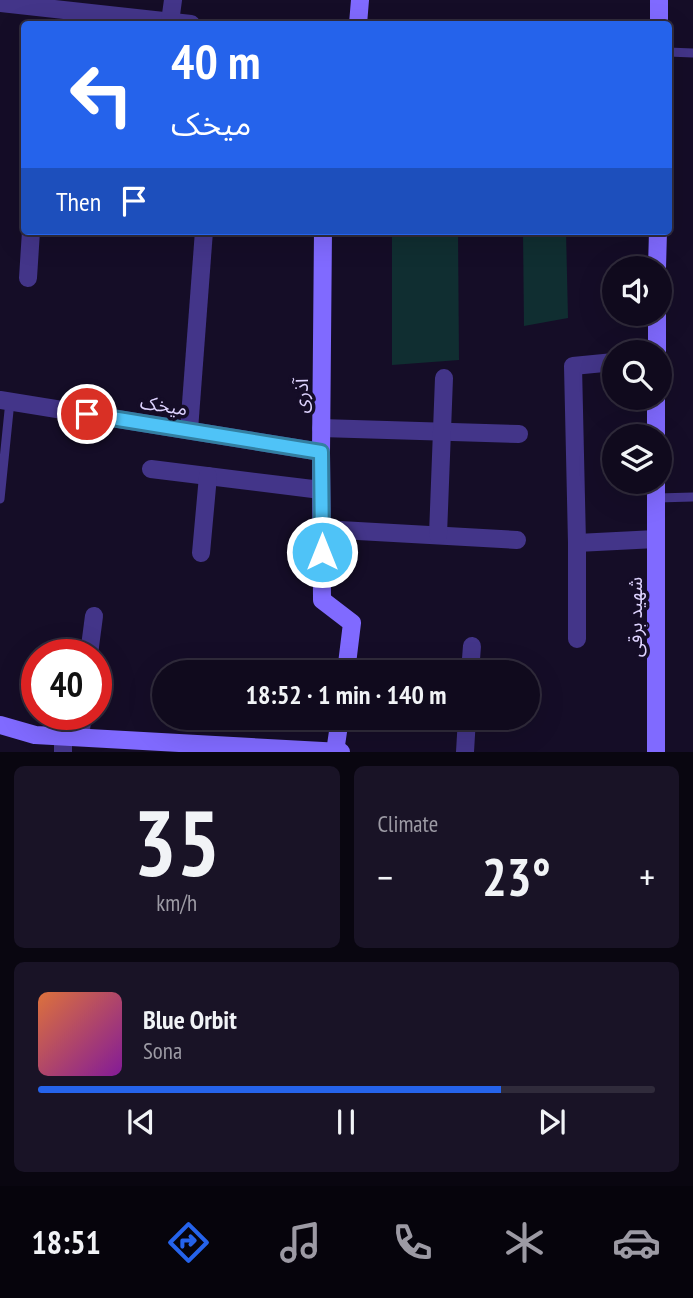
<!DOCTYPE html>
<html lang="en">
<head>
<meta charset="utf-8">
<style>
  :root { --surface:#100a1d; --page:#191326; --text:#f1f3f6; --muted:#9c9aa4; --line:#302b3b; --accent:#2563eb }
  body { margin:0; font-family:"PT Sans Narrow","Noto Sans Arabic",sans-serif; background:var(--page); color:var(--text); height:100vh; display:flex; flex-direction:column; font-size:26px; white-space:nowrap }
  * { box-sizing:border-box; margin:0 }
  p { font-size:23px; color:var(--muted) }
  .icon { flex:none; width:38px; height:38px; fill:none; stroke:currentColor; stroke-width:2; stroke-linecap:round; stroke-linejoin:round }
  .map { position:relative; height:752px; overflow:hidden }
  .panel { display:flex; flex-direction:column; gap:14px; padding:14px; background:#090610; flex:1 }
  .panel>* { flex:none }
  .banner { position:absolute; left:21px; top:21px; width:651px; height:214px; border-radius:7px; box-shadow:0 7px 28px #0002,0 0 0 2px var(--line); background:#2563eb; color:#fff; overflow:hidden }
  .tools { position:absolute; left:602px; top:256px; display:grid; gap:14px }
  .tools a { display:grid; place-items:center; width:70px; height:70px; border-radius:50%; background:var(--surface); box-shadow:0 7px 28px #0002,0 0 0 2px var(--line); font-size:35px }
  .speed { position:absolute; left:21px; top:639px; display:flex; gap:14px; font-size:35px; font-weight:700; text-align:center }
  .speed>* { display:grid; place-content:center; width:91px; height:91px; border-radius:50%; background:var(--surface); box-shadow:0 7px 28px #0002,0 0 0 2px var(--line); line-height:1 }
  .speed .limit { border:10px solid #d22; background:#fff; color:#111 }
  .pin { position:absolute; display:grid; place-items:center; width:60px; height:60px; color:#fff; margin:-30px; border:4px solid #fff; border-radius:50%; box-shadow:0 2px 7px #0007 }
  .me { position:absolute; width:77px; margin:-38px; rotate:0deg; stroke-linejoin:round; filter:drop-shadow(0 0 5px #0008) }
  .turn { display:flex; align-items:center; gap:24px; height:147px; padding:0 35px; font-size:32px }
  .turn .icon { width:91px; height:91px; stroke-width:2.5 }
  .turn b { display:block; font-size:49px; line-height:60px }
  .then { display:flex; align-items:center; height:66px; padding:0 35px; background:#0003; gap:14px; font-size:26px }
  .big { font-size:52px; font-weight:600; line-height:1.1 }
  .panel .widget { flex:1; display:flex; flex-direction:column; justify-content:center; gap:10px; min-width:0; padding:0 24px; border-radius:10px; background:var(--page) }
  .panel .dial { align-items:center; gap:0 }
  .dial b { font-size:91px; line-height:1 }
  .song { display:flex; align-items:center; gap:21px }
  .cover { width:84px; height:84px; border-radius:10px; background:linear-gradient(135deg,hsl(20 70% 55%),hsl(290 70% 35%)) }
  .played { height:7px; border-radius:4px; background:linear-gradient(90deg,var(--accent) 75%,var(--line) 75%) }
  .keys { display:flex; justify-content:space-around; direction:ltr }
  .heat { display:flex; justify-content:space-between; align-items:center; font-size:38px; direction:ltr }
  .panel .tiles { flex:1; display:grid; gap:14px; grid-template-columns:1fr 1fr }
  .widget:last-child { grid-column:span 2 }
  .trip { position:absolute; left:152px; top:660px; width:388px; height:70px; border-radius:35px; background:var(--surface); box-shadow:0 7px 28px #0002,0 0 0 2px var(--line); font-weight:600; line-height:70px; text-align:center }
  .tabs { display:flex; height:112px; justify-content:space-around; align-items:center; background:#06040c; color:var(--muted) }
  .tabs .icon { width:49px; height:49px }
  .tabs .current { color:var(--accent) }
  .tabs b { font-size:32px; color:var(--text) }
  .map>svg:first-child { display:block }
  .green { fill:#102e31 }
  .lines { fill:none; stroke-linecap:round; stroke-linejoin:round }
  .lane { stroke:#433589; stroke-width:9 }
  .street { stroke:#433589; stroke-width:18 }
  .secondary { stroke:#806aff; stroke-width:18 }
  .route-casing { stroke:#337fa1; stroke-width:18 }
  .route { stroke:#4fc3f7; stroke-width:12 }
  .labels { text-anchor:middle; stroke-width:7; stroke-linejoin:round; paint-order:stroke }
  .street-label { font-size:19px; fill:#ded3ff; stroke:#150d27 }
</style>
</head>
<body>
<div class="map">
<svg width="693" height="752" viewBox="0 0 693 752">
  <rect width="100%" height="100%" fill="#150d27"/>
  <g class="green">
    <polygon points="392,231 458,231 459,360 392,365"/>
    <polygon points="523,231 566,231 568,318 524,326"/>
  </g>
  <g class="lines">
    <g class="lane">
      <polyline points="668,52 693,53"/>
      <polyline points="657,498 693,497"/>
      <polyline points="0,499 10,401"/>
    </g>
    <g class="street">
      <polyline points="0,3 191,24"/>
      <polyline points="170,22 173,0"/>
      <polyline points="28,278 31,231"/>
      <polyline points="0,400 321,452"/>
      <polyline points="321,428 519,434"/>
      <polyline points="189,430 204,231"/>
      <polyline points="151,469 321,490"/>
      <polyline points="322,529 517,540"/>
      <polyline points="438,535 444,378"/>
      <polyline points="577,543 656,539"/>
      <polyline points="201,553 208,476"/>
      <polyline points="577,639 577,543 573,366 614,362"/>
      <polyline points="89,654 94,616"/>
      <polyline points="470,672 472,646"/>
      <polyline points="80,737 83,714"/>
      <polyline points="63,752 63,736"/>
      <polyline points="465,752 467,718"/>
    </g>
    <g class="secondary">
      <polyline points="358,24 360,0"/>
      <polyline points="659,24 659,0"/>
      <polyline points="323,231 321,452 322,600 352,623 346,672"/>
      <polyline points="657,268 658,231"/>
      <polyline points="657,352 657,313"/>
      <polyline points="656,436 656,397"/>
      <polyline points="0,725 35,735 341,752"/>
      <polyline points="335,752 340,718"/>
      <polyline points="656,752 656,481"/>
    </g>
  </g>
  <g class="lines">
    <g class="route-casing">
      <polyline id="route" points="87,414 321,452 322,552"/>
    </g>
    <use href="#route" class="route"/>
  </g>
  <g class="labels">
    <g class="street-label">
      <text transform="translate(301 396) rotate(-90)" y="7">آذری</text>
      <text transform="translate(164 405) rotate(9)" y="7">میخک</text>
      <text transform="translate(635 617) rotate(-90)" y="7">شهید برقی</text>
    </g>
  </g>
</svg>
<div class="tools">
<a><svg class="icon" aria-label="sound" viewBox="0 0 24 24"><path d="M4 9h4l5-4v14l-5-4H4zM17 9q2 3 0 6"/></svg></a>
<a><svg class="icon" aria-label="search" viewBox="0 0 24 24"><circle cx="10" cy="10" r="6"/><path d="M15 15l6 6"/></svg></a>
<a><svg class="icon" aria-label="layers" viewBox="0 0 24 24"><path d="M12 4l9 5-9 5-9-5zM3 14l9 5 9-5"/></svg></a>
</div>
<div class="speed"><div class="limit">40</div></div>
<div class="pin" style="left:87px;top:414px;background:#d93025"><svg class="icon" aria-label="arrive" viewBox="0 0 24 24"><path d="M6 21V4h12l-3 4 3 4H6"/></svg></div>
<svg class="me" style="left:322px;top:552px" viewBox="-20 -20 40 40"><circle r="17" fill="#4fc3f7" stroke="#fff" stroke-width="3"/><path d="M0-11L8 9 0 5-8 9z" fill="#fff"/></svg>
<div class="trip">18:52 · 1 min · 140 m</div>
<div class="banner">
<div class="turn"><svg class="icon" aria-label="left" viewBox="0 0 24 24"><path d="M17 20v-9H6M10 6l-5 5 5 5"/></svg><div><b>40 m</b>میخک</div></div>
<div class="then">Then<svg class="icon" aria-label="arrive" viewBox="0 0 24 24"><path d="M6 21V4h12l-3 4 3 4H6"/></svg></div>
</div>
</div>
<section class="panel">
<div class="tiles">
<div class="widget dial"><b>35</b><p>km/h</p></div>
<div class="widget"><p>Climate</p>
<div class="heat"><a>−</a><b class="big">23°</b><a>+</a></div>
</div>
<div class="widget">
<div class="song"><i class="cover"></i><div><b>Blue Orbit</b><p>Sona</p></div></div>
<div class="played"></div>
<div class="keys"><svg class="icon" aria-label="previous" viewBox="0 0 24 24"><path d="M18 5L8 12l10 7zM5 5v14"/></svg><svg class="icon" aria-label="pause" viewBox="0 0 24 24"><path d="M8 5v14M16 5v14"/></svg><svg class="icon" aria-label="next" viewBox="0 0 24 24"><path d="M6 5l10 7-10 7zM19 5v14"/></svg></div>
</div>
</div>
</section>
<nav class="tabs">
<b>18:51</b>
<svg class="icon current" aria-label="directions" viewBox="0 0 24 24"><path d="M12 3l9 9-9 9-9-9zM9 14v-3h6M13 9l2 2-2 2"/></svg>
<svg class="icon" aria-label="music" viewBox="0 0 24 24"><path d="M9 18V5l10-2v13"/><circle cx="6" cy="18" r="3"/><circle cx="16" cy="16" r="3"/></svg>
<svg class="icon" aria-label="phone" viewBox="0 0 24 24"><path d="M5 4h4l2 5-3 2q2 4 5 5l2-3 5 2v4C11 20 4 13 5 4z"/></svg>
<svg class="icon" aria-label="climate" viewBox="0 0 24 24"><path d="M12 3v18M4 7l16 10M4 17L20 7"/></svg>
<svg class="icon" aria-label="car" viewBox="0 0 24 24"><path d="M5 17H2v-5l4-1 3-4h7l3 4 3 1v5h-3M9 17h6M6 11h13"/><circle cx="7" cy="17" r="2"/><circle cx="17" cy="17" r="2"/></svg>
</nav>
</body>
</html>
